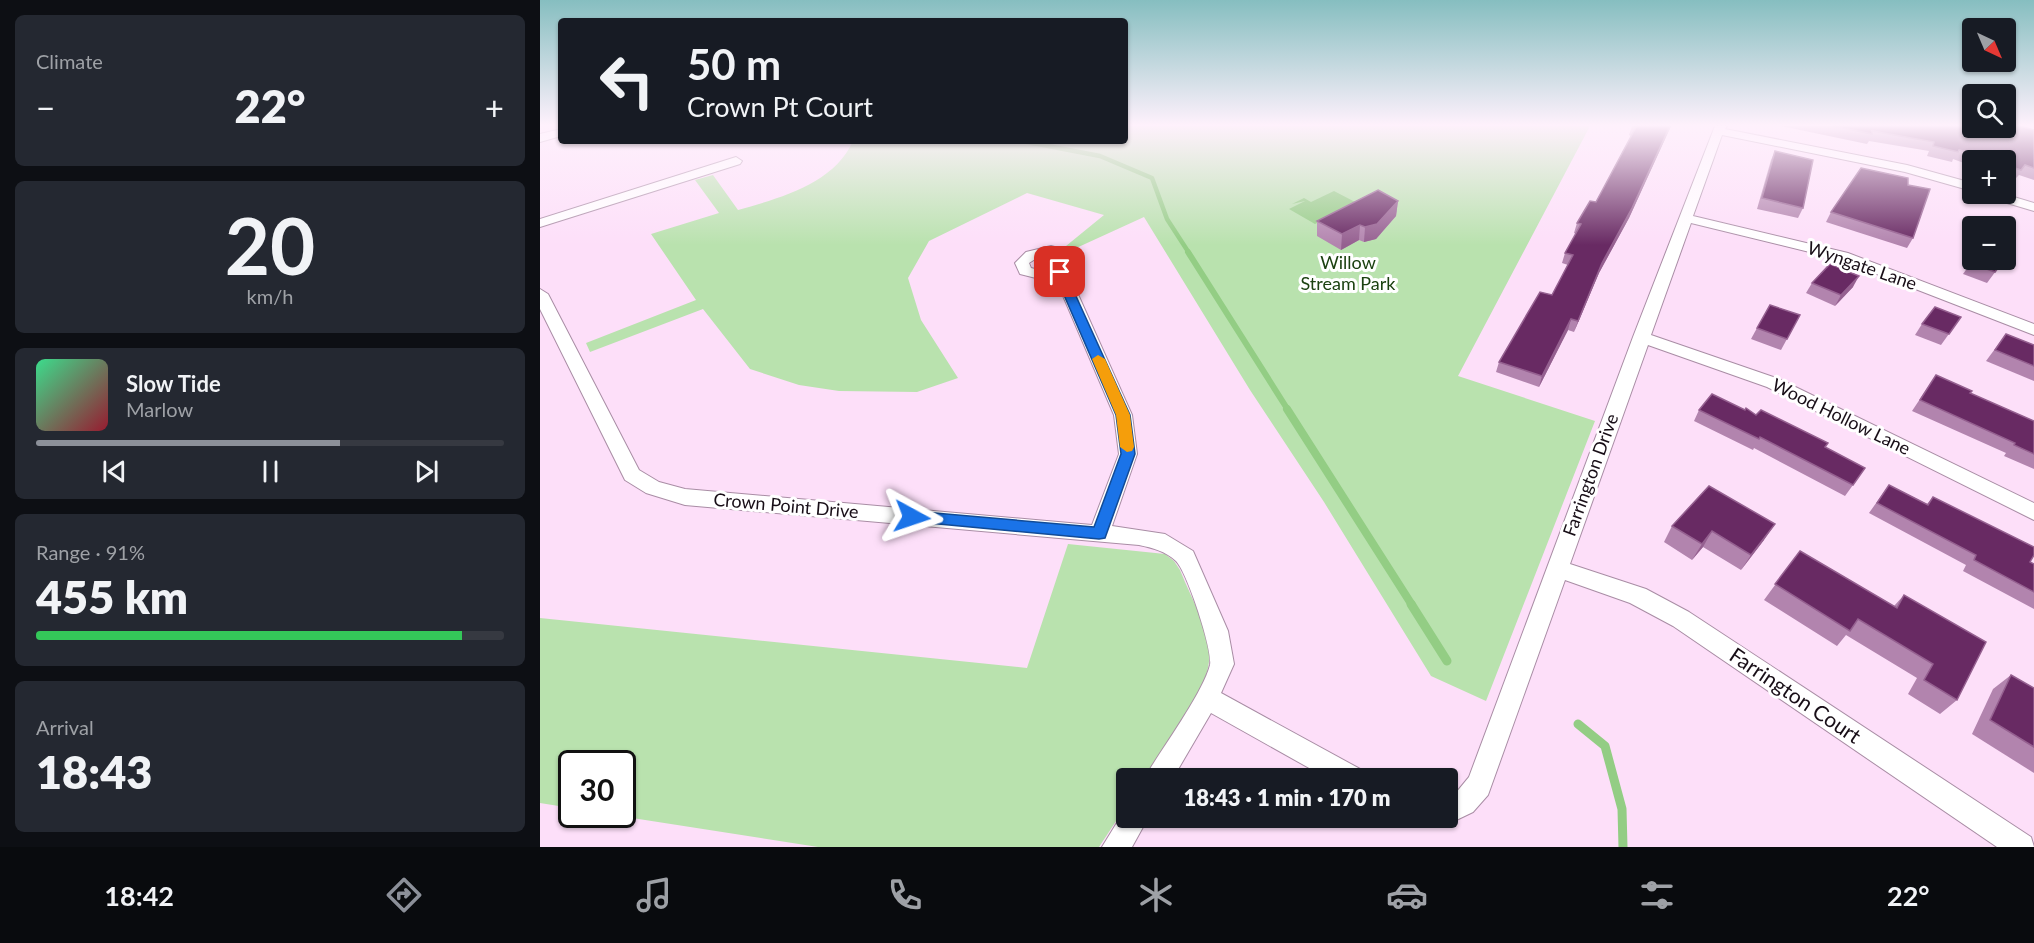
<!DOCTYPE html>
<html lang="en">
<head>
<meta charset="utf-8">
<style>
  :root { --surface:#171b24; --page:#242831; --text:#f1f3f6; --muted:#9ea1a6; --line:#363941; --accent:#8c9099 }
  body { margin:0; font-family:Lato,sans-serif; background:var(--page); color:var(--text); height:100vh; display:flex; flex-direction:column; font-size:22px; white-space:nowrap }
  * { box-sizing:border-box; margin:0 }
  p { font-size:20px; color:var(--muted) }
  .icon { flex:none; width:33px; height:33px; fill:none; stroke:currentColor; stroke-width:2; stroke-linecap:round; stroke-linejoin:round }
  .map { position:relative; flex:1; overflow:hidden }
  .side { display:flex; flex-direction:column; gap:15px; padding:15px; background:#0d0f14; width:540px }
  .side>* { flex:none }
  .top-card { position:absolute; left:18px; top:18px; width:570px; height:126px; border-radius:6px; box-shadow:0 2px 4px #0004; background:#171b24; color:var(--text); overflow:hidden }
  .needle { width:39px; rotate:136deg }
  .buttons { position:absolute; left:1422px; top:18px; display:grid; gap:12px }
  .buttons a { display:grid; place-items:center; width:54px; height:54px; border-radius:6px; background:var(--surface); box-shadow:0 2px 4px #0004; font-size:30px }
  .speed { position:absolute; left:18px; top:750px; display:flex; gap:12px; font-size:30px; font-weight:700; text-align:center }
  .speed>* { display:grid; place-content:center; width:78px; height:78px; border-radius:50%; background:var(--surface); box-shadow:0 2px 4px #0004; line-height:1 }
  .speed .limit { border:3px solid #111; border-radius:9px; background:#fff; color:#111 }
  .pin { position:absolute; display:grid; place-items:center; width:51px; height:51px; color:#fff; margin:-26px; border-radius:12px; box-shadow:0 3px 9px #0006 }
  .me { position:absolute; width:66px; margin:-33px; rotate:95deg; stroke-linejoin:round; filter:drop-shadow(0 0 4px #0008) }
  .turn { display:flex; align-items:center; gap:21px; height:126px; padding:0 30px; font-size:27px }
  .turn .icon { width:78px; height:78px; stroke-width:2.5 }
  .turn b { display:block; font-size:42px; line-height:51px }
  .big { font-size:45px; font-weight:800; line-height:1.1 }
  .side .tile { flex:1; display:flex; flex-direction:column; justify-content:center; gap:9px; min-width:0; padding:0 21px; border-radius:9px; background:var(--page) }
  .side .dial { align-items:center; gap:0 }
  .dial b { font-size:78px; line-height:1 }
  .song { display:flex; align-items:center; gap:18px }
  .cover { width:72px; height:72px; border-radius:9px; background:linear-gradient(135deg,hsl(150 70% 55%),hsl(350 70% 35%)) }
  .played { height:6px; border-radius:3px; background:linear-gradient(90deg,var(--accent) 65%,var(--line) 65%) }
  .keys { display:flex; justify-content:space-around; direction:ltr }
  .heat { display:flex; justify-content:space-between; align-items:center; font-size:33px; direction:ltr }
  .charge { height:9px; border-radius:4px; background:linear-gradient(90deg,#34c759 91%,var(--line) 0) }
  .trip { position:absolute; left:576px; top:768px; width:342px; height:60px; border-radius:6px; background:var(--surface); box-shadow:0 2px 4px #0004; font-weight:800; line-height:60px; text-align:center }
  .tab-bar { display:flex; height:96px; justify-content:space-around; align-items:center; background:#090b0e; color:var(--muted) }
  .tab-bar .icon { width:42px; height:42px }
  .tab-bar .current { color:var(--accent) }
  .tab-bar b { font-size:27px; color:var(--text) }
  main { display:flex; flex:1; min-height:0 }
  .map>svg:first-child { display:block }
  .green { fill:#b9e2ae }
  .water { fill:#93cd84 }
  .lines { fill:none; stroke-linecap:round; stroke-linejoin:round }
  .stream-far3 { stroke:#93cd84; stroke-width:4.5 }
  .stream-far2 { stroke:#93cd84; stroke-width:6 }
  .stream-far1 { stroke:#93cd84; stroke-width:8 }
  .stream { stroke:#93cd84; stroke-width:9 }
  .street-casing { stroke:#a98da5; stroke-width:2 }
  .street { fill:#fff; fill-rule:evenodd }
  .wall { fill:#b284ae }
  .shaded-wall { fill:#956090 }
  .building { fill:#682a63; stroke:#956090; stroke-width:1.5 }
  .route { fill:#1a73e8; stroke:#114b97; stroke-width:1.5 }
  .slow { fill:#f59e0b }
  .labels { text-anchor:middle; stroke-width:6; stroke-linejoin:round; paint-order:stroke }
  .park-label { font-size:18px; fill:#1b4110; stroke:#fff }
  .street-label { font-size:18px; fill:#180e17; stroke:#fff }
  .near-street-label { font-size:21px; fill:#180e17; stroke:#fff }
</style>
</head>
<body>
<main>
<section class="side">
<div class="tile"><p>Climate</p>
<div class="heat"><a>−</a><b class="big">22°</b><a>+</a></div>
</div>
<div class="tile dial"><b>20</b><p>km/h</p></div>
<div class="tile">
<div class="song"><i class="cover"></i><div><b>Slow Tide</b><p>Marlow</p></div></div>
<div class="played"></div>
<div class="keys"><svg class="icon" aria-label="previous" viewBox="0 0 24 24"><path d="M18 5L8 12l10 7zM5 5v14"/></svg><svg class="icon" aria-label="pause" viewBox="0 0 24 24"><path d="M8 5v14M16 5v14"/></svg><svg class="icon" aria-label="next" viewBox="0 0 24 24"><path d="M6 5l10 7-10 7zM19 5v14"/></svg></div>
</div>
<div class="tile"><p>Range · 91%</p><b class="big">455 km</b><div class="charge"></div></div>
<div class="tile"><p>Arrival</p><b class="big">18:43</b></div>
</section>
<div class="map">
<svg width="1494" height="847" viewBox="0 0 1494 847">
  <rect width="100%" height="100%" fill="#fddff9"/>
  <g class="green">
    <path d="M 585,126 L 1050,126 L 918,376 L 1055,421 L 946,701 L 891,676 L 784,502 L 710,390 L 604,217 L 534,249 L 526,246 L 564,215 L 487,193 L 389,241 L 368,278 L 381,320 L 418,378 L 377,392 L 299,391 L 259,385 L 210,369 L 163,309 L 50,352 L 46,343 L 156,300 L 111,234 L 179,213 L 155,180 L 173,175 L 198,210 C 240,198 294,184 313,141 L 585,141 Z"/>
    <path d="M 528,544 L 625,554 L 634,561 L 640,570 C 647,588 666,625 669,643 C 676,689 628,742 604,778 L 586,778 L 586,806 L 559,847 L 278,847 L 73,815 L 82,814 L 82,764 L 32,764 L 31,808 L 0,803 L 0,618 L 487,668 Z"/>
  </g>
  <polygon class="water" points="794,191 817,203 775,224 749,209 765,201 752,204 764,198 771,202"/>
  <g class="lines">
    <polyline class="stream-far3" points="482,141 560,156 612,178 627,219 649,253"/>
    <polyline class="stream-far2" points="648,252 748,410"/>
    <polyline class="stream-far1" points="747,409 872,605"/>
    <g class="stream">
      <polyline points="871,604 907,661"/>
      <polyline points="1038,724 1065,746 1082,809 1083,847"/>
    </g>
    <g class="street-casing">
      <g id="street">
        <polygon points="1175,126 1187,126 1185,129 1367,165 1432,183 1432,191 1365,172 1182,135 1153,216 1308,253 1494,324 1494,335 1298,259 1151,223 1111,335 1239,379 1494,503 1494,520 1227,387 1108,345 1030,564 1106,589 1149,612 1491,837 1494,847 1457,847 1133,626 1090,603 1025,580 948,795 933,812 908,824 899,820 897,818 908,818 908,797 915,794 929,777 1093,337"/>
        <polygon points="21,129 21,136 0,142 0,134"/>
        <polygon points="196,157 202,161 200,164 0,227 0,219"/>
        <polygon points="1446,194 1464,194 1494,203 1494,211 1447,197"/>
        <path d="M 511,246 L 533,252 L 537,259 L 531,271 L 528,272 L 592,415 L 597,454 L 572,526 L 625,534 L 653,551 L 688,631 L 694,664 L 681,693 L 820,769 L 824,778 L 787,778 L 671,713 L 633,778 L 606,778 L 610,769 C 626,743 663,692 670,665 C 673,650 647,572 636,561 C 625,551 613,548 599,545 L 145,505 L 106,493 L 85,480 L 0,309 L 0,289 L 8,294 L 99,470 L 119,482 L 145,489 L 552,525 L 579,454 L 574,415 L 515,277 L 504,280 L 480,274 L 475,263 L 486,252 ZM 510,254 L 522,258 L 520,265 L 503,271 L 491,268 L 489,263 L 500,256 Z"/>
        <polygon points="586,808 586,818 608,818 592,847 562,847"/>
      </g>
    </g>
    <use href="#street" class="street"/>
  </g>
  <g class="wall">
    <polygon points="1092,126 1131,126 1089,218 1059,273 1034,332 1028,330 999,387 956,372 959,362 1012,295 1028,265 1022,263 1025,253 1036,234 1034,233 1037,223 1056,202 1091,136 1089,135"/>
    <polygon points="1241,126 1432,126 1494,130 1494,180 1479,175 1474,180 1466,177 1466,160 1432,160 1432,166 1413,159 1412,162 1387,156 1389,151 1329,141 1327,144"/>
    <polygon points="1235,151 1263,208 1258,218 1217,209 1231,160"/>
    <polygon points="858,201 856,216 836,239 824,242 819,240 801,250 777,236 777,221"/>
    <polygon points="1291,212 1373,238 1367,248 1286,222"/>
    <polygon points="1433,260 1464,260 1447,283 1423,274"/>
    <polygon points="1272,283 1313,287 1295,306 1266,293"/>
    <polygon points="1260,315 1241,350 1211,339 1217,328"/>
    <polygon points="1421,317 1401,345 1375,335 1382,324"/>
    <polygon points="1466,334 1494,345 1494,381 1446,361"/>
    <polygon points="1396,375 1430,393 1494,421 1494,469 1464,456 1466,453 1372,411"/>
    <polygon points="1159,410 1216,415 1285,447 1313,485 1305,496 1214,448 1213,450 1154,421"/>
    <polygon points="1349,485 1387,504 1393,497 1494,564 1494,609 1423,571 1426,565 1329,513"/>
    <polygon points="1169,486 1224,540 1201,570 1163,547 1152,560 1124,542 1132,526"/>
    <polygon points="1260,551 1354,606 1364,595 1417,700 1400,714 1368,694 1377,678 1306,635 1297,646 1224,600"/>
    <polygon points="1471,675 1494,688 1494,773 1432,734 1453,689"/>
  </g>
  <g class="shaded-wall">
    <polygon points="1130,126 1131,126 1089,218 1059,273 1034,332 1038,321 1062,263"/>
    <polygon points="858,201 856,216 836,239 824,242 825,227"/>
    <polygon points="820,225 819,240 801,250 802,234"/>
    <polygon points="1319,276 1313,287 1295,306 1301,295"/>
    <polygon points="1031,319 1028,330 999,387 1002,376"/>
    <polygon points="1235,524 1224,540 1201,570 1211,555"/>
    <polygon points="1172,531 1163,547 1152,560 1162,544"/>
  </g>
  <g class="building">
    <polygon points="1094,126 1130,126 1092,208 1062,263 1038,321 1031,319 1002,376 959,362 1000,292 1012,295 1033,255 1025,253 1041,224 1037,223 1050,201 1056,202 1096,127"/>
    <polygon points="1293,126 1432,126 1432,128 1466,128 1466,126 1480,126 1494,130 1494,168 1485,165 1481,170 1466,165 1466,160 1451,160 1419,150 1418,152 1393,146 1394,142 1332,131 1332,134"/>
    <polygon points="1235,151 1273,160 1263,208 1222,198"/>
    <polygon points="1321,168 1368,178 1368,185 1390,189 1373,238 1291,212"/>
    <polygon points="838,190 858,201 837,224 825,227 820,225 802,234 777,221"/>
    <polygon points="1433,260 1464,260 1455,272 1430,263"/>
    <polygon points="1290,264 1319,276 1301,295 1272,283"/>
    <polygon points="1230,305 1260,315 1247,339 1217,328"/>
    <polygon points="1395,307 1421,317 1409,334 1382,324"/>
    <polygon points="1466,334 1494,345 1494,366 1455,350"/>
    <polygon points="1396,375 1432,391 1430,393 1494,421 1494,454 1474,445 1475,443 1380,400"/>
    <polygon points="1172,394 1205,410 1206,408 1216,415 1221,410 1288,443 1285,447 1325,468 1313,485 1220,437 1219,439 1159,410"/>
    <polygon points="1349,485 1388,505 1393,497 1494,547 1494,555 1490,562 1494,564 1494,592 1434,560 1436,555 1337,503"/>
    <polygon points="1169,486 1235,524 1211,555 1172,531 1162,544 1132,526"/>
    <polygon points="1260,551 1357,608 1364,595 1446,642 1417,700 1384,680 1393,664 1318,619 1310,631 1235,584"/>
    <polygon points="1471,675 1494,688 1494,747 1450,720"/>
  </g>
  <linearGradient id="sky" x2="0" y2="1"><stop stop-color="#86bec0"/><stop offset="0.51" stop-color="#fef1fc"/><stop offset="1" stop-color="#fef1fc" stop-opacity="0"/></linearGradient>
  <rect width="1494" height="245" fill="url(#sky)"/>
  <polygon class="route" points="520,268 525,272 590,415 595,454 565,538 559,539 367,521 365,517 367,513 372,511 554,527 581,454 576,415 514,272"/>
  <polygon class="slow" points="558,355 565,359 590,415 594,447 592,451 587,452 580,447 576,415 552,359"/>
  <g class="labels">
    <g class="park-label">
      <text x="808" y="269">Willow<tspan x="808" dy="21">Stream Park</tspan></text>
    </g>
    <g class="street-label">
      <text transform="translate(1322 266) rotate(19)" y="6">Wyngate Lane</text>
      <text transform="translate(1301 417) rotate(26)" y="6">Wood Hollow Lane</text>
      <text transform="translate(1051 475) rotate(-70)" y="6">Farrington Drive</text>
      <text transform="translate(246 506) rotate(5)" y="6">Crown Point Drive</text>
    </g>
    <g class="near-street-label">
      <text transform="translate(1255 696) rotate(34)" y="7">Farrington Court</text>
    </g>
  </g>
</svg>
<div class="buttons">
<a><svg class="needle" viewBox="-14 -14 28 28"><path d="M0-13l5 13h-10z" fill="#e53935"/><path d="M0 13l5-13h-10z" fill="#9ea1a6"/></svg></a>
<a><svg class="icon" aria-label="search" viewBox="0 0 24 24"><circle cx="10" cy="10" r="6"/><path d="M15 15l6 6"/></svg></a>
<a>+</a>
<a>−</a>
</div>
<div class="speed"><div class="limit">30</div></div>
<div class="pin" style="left:520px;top:272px;background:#d93025"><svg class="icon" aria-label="arrive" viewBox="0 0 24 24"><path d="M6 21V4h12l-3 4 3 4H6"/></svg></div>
<svg class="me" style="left:372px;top:517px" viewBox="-20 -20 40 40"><path d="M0-17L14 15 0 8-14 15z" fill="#1a73e8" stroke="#fff" stroke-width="4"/></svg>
<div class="trip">18:43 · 1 min · 170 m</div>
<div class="top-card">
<div class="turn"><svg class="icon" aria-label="left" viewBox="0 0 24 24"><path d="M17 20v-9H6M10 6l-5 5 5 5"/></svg><div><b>50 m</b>Crown Pt Court</div></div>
</div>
</div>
</main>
<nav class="tab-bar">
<b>18:42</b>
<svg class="icon current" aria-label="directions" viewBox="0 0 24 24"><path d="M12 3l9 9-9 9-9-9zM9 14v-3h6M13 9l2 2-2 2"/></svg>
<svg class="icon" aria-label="music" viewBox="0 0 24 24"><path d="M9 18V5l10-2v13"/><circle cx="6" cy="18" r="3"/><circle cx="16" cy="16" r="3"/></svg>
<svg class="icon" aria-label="phone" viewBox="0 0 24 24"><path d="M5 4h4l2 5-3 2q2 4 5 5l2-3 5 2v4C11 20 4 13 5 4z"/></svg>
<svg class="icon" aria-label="climate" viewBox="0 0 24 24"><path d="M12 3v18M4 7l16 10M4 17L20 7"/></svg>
<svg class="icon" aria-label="car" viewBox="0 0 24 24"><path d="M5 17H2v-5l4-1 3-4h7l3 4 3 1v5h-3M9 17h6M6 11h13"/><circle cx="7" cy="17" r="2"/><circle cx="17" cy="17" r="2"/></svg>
<svg class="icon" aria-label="filters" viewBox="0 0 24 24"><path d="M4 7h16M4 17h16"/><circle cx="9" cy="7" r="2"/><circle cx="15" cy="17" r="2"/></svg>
<b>22°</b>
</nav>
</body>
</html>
